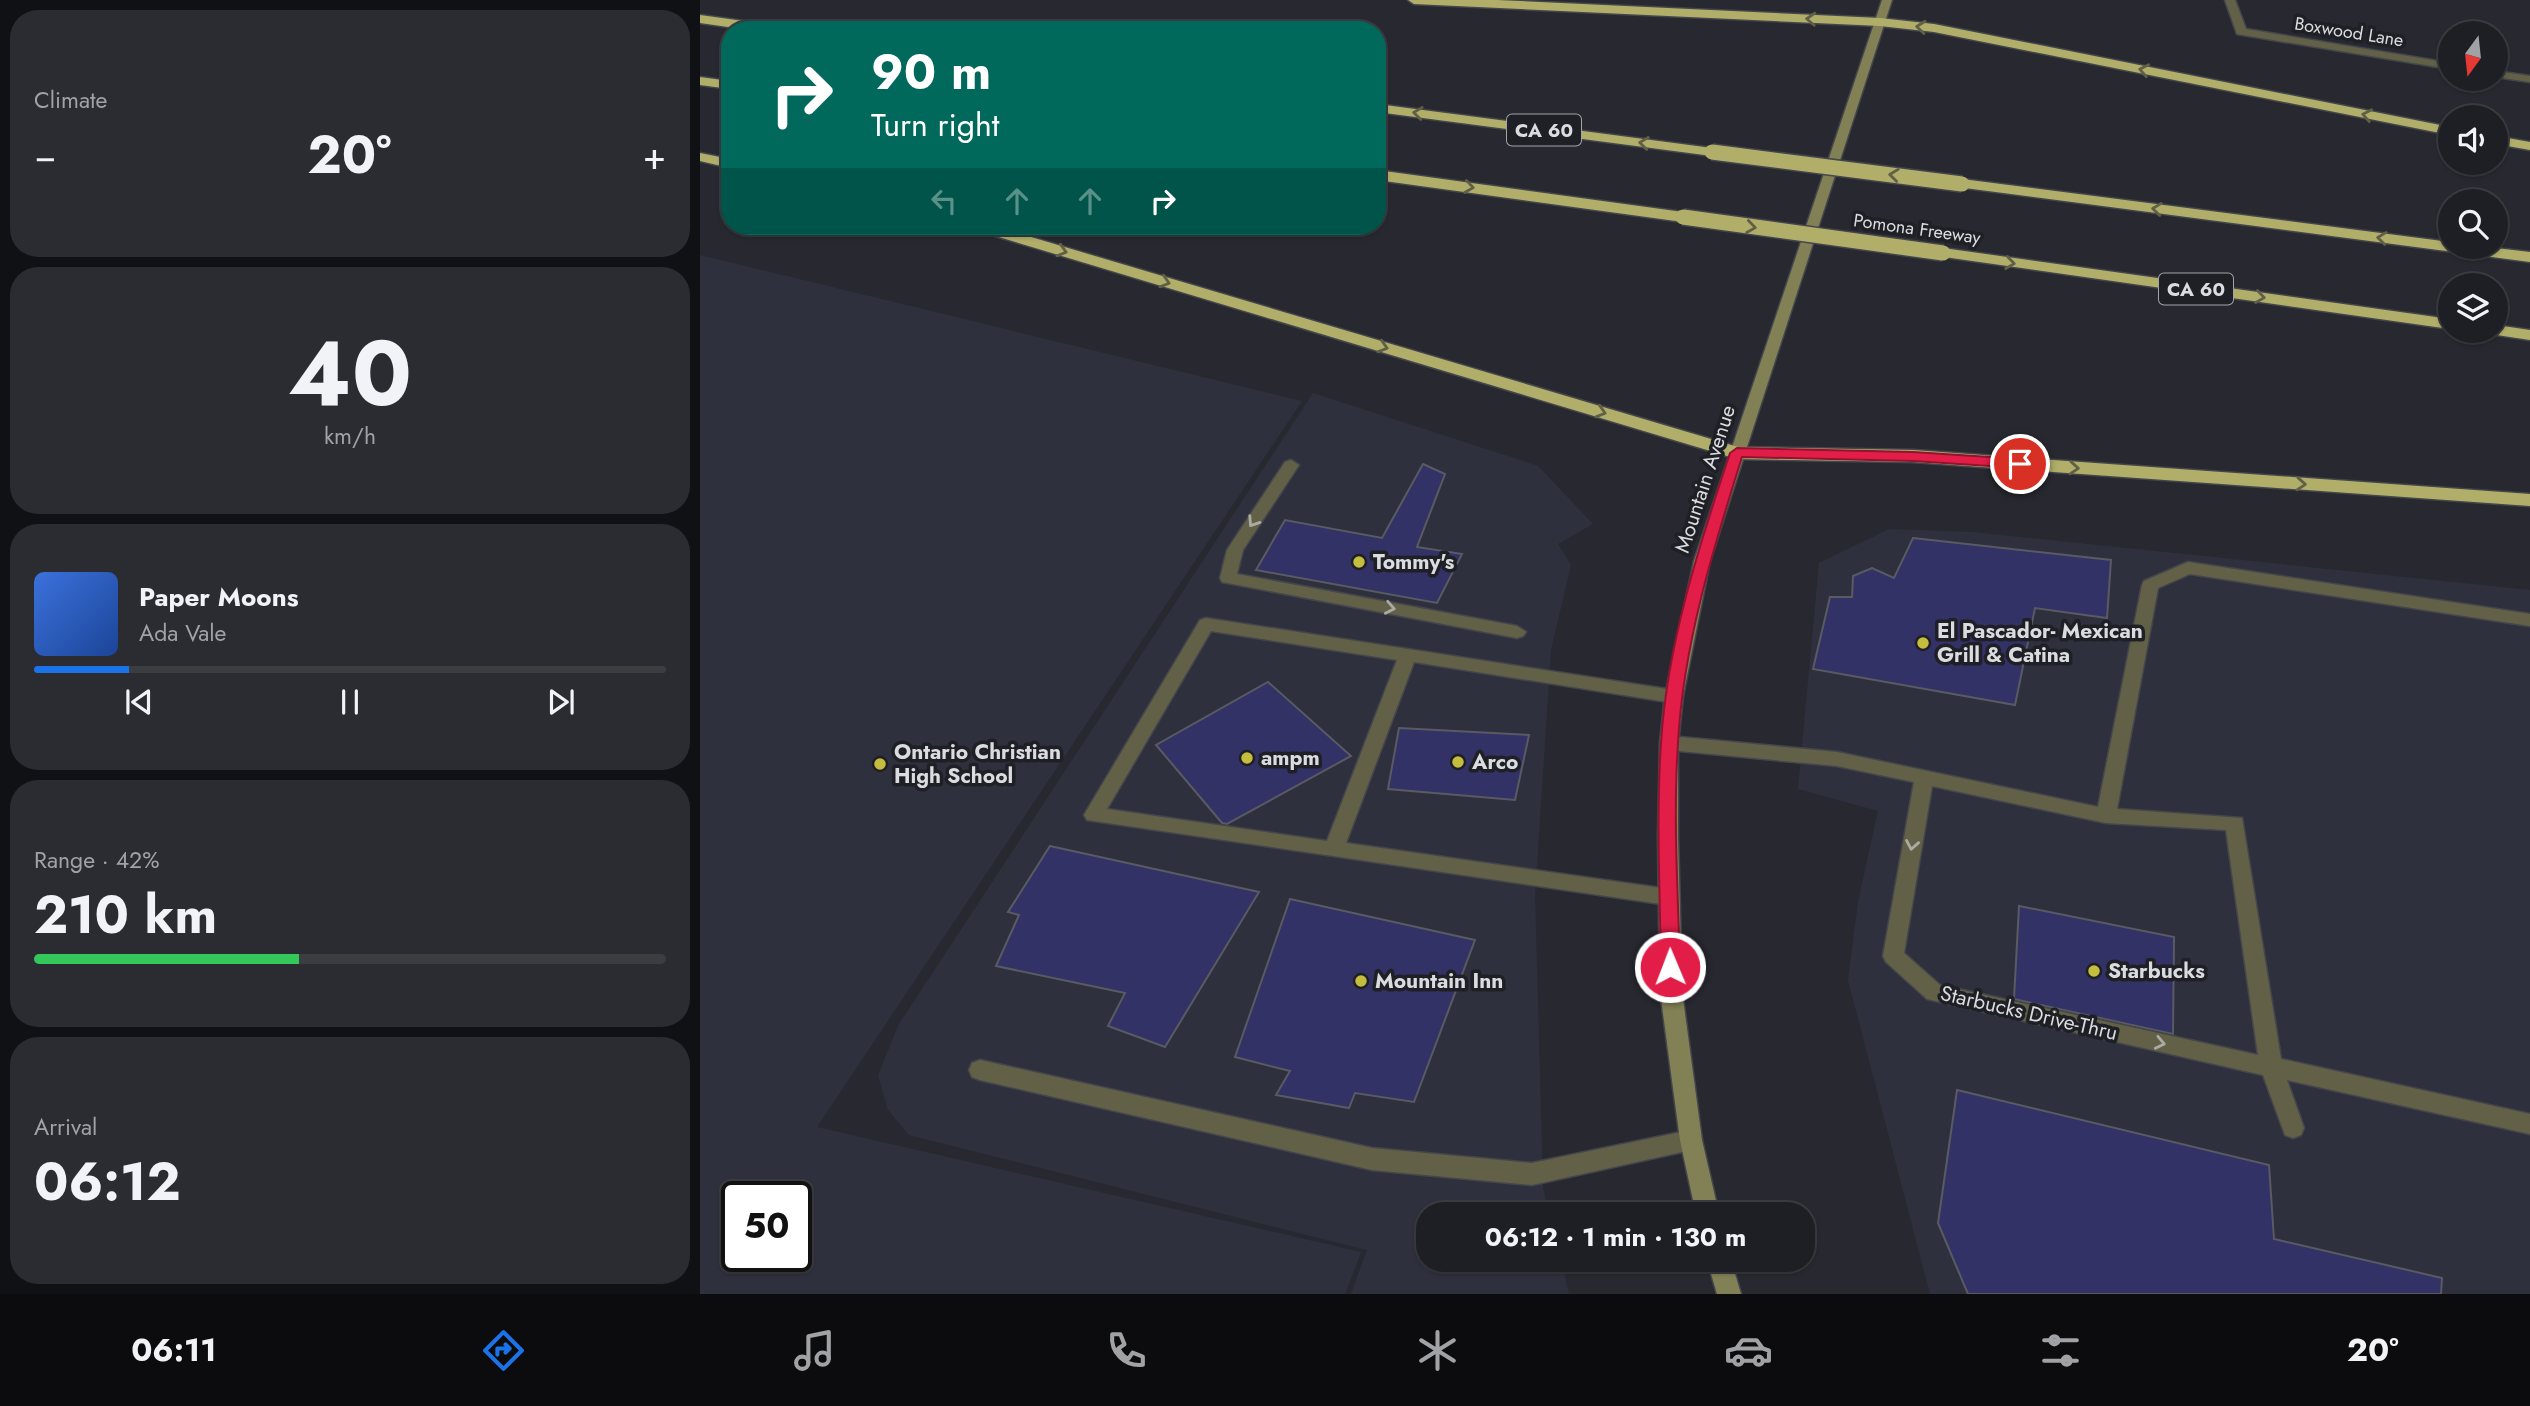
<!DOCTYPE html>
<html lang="en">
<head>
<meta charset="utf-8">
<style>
  :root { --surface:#1e1f24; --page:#2b2c31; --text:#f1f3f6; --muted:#a1a2a6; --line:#3c3d41; --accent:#1a73e8 }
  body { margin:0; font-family:Jost,sans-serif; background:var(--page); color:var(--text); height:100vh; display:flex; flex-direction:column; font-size:26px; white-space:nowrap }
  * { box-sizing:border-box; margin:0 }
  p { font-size:23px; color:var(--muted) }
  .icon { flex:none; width:38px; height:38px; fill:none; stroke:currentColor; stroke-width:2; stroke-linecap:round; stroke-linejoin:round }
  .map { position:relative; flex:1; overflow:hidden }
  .panel { display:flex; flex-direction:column; gap:10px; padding:10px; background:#101114; width:700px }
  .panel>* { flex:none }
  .top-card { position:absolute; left:21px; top:21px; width:665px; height:214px; border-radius:28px; box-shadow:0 2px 5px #0004,0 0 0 2px var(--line); background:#00695c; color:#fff; overflow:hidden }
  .needle { width:46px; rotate:195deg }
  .controls { position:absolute; left:1738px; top:21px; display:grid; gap:14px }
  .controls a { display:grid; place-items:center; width:70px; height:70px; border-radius:50%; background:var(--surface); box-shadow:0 2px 5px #0004,0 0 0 2px var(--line); font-size:35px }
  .speed { position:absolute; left:21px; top:1181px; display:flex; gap:14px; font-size:35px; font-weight:700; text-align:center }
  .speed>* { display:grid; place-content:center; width:91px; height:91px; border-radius:50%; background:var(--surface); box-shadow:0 2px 5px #0004,0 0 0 2px var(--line); line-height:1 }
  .speed .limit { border:4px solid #111; border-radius:10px; background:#fff; color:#111 }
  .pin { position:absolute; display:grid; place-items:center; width:60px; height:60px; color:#fff; margin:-30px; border:4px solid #fff; border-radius:50%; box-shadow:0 2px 7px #0007 }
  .me { position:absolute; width:77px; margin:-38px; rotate:359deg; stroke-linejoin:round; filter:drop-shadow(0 0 5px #0008) }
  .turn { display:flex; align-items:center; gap:24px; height:147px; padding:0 35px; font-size:32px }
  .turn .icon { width:91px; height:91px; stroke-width:2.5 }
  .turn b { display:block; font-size:49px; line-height:60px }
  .lanes { display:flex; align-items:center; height:66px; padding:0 35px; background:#0003; justify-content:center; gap:35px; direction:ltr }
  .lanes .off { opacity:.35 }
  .big { font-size:52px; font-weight:700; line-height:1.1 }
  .panel .widget { flex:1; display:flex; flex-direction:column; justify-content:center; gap:10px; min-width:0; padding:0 24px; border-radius:28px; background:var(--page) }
  .panel .dial { align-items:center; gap:0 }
  .dial b { font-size:91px; line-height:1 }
  .song { display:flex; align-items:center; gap:21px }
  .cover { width:84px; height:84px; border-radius:10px; background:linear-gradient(135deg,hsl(220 70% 55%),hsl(220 70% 35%)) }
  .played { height:7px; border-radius:4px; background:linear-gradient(90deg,var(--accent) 15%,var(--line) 15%) }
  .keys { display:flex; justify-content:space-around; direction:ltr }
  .heat { display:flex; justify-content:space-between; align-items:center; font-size:38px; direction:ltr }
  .charge { height:10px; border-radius:5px; background:linear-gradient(90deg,#34c759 42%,var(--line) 0) }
  .trip { position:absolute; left:716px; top:1202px; width:399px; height:70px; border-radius:28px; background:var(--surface); box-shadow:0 2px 5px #0004,0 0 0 2px var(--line); font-weight:700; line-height:70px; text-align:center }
  .menu { display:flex; height:112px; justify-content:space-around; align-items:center; background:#0c0c0e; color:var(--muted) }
  .menu .icon { width:49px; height:49px }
  .menu .selected { color:var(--accent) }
  .menu b { font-size:32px; color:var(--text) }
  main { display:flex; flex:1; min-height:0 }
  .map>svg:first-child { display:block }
  .built { fill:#2f303d; fill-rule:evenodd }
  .building { fill:#323266; stroke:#595a62; stroke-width:2 }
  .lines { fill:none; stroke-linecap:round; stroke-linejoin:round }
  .lane-casing { stroke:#45464c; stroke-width:3 }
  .street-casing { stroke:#45464c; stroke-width:3 }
  .secondary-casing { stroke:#45464c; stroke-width:3 }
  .highway-casing { stroke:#45464c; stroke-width:3 }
  .lane { fill:#626147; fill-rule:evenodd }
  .street { fill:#626147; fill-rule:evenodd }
  .secondary { fill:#828156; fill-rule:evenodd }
  .highway { fill:#b1ae6a; fill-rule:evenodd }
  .highway-bridge-casing { stroke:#45464c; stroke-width:18; stroke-linecap:butt }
  .highway-bridge { stroke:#b1ae6a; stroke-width:15 }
  .oneway { stroke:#615f45 }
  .oneway2 { stroke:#ababa3 }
  .route { fill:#e11d48; stroke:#92132f; stroke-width:2 }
  .poi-dot { fill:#c4bd3e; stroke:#1f1f26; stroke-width:2.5 }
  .labels { text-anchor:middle; stroke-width:7; stroke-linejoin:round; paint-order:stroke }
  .far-street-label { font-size:18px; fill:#dbdce0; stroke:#1f1f26 }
  .shield { fill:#1f1f26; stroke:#a3a3a8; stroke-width:2 }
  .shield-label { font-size:19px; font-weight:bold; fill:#dbdce0 }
  .street-label { font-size:21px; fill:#dbdce0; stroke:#1f1f26 }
  .poi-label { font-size:21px; font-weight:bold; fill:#dbdce0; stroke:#1f1f26; text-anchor:start }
</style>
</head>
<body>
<main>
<section class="panel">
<div class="widget"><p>Climate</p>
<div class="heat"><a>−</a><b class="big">20°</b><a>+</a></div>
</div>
<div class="widget dial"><b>40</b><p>km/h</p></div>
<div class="widget">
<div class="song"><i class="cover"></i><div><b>Paper Moons</b><p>Ada Vale</p></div></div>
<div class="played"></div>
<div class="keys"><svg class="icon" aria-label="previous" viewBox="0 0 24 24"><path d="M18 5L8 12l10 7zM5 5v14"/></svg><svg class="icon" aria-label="pause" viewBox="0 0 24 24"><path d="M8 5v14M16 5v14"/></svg><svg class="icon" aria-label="next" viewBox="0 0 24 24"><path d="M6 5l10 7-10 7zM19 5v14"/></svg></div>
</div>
<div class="widget"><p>Range · 42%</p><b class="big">210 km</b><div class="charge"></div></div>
<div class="widget"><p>Arrival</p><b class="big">06:12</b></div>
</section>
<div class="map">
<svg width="1830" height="1294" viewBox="0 0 1830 1294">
  <rect width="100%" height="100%" fill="#282930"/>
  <g class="built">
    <path d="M 0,255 L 602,401 L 117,1127 L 661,1252 L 645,1294 L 0,1294 ZM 37,1197 L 96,1197 L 96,1256 L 37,1256 Z"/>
    <polygon points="613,393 838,466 893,524 858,544 871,565 851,650 835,895 843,1188 849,1214 728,1214 728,1260 861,1260 869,1294 651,1294 667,1250 209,1135 188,1110 178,1075 199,1024"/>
    <polygon points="1189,529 1272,532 1830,590 1830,1294 1230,1294 1148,980 1158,902 1178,811 1098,789 1119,563"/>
  </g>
  <g class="building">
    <polygon points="723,464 745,474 717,547 762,554 737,603 556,570 585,520 682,538"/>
    <polygon points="1213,538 1411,560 1407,618 1335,608 1315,705 1113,669 1130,597 1152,597 1153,576 1172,568 1194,578"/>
    <polygon points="568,682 651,756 527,824 522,823 456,745"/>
    <polygon points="699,728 829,735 815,800 688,789"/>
    <polygon points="350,846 559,892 465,1047 408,1026 425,993 296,966 319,915 308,912"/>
    <polygon points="590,899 775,940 714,1102 655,1093 649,1108 576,1095 590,1071 535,1057"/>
    <polygon points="1319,906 1474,937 1473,1034 1314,999"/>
    <polygon points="1257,1090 1569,1165 1574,1239 1742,1278 1741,1294 1268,1294 1238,1223"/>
  </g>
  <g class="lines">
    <g class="lane-casing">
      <g id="lane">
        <polygon points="591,460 599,465 543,550 537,574 817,626 826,632 823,636 817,638 522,582 520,578 527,550 585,462"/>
        <path d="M 1488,562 L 1830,614 L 1830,626 L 1490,574 L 1458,588 L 1417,809 L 1542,818 L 1581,1059 L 1830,1114 L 1830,1134 L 1587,1080 L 1604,1128 L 1601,1135 L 1593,1138 L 1585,1135 L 1563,1075 L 1227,999 L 1186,962 L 1183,956 L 1214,782 L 1137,766 L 969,750 L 962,748 L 960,743 L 962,738 L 969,736 L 1137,752 L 1398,807 L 1442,585 L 1444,581 ZM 1232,786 L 1406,823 L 1526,830 L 1558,1055 L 1240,985 L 1204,953 Z"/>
        <path d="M 506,618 L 980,691 L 983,696 L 980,701 L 974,703 L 714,662 L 646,843 L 968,889 L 975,891 L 978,897 L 975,903 L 968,905 L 387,820 L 384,815 L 387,810 L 500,620 ZM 511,631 L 697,660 L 627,841 L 407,809 Z"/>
        <polygon points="280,1060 672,1148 832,1163 991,1130 999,1133 1002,1140 999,1147 991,1150 832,1185 672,1170 280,1080 272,1077 269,1070 272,1063"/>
      </g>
    </g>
    <g class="street-casing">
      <g id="street">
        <polygon points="1525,0 1535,0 1546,29 1750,63 1750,69 1537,34"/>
        <polygon points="1796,71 1830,76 1830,82 1796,77"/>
      </g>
    </g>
    <g class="secondary-casing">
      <g id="secondary">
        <polygon points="1182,0 1192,0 1010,561 983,696 978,743 978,836 982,991 1002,1140 1019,1214 996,1214 980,1140 960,991 958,836 960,743 965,696 994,561"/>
        <polygon points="1007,1260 1031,1260 1041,1294 1017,1294"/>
      </g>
    </g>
    <g class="highway-casing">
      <g id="highway">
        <polygon points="708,0 797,0 1180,18 1234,24 1750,127 1750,135 1234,32 1180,26 714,4"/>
        <polygon points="0,15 80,26 86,30 49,30 0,23"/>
        <polygon points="0,77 30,81 30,89 0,85"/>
        <polygon points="677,104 1012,148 1019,152 1012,156 677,112"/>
        <polygon points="1796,136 1830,142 1830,150 1796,144"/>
        <polygon points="0,153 30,159 30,168 0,161"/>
        <polygon points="677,170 983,212 991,217 983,222 677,180"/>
        <polygon points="1262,179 1750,242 1750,247 1787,247 1830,252 1830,262 1257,187 1257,181"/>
        <polygon points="270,226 294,226 1038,447 1213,450 1830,494 1830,506 1213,462 1037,459 272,229"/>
        <polygon points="1243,248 1750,319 1750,329 1237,256 1235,253"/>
        <polygon points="1796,325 1830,330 1830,340 1790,334 1788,331 1796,331"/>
      </g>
    </g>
    <use href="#lane" class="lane"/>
    <use href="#street" class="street"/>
    <use href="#secondary" class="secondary"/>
    <use href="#highway" class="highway"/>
    <g class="highway-bridge-casing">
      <g id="highway-bridge">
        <polyline points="1012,152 1262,184"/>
        <polyline points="983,217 1243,253"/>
      </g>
    </g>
    <use href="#highway-bridge" class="highway-bridge"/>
  </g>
  <defs><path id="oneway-chevron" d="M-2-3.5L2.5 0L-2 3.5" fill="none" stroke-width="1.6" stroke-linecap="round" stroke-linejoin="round" transform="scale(1.75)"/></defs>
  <g class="oneway">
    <use href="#oneway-chevron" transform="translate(1111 19) rotate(-177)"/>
    <use href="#oneway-chevron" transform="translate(1221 27) rotate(-174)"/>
    <use href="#oneway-chevron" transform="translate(1444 70) rotate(-169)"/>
    <use href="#oneway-chevron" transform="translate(718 113) rotate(-173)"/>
    <use href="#oneway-chevron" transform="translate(1667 115) rotate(-169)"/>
    <use href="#oneway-chevron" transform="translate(944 143) rotate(-173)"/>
    <use href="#oneway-chevron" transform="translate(1194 175) rotate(-173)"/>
    <use href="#oneway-chevron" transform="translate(769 187) rotate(8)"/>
    <use href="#oneway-chevron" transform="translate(1457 209) rotate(-173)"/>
    <use href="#oneway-chevron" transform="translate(1051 227) rotate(8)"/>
    <use href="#oneway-chevron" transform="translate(1682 238) rotate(-173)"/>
    <use href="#oneway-chevron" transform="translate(362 251) rotate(17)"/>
    <use href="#oneway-chevron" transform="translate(1310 263) rotate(8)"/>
    <use href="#oneway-chevron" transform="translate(465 282) rotate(17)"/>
    <use href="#oneway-chevron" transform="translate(1560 297) rotate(8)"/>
    <use href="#oneway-chevron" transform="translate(683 347) rotate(17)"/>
    <use href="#oneway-chevron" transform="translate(901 412) rotate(17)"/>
    <use href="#oneway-chevron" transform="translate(1374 468) rotate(4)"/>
    <use href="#oneway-chevron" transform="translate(1601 484) rotate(4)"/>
  </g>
  <g class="oneway2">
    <use href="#oneway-chevron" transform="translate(553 522) rotate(123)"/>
    <use href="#oneway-chevron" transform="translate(690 608) rotate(11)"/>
    <use href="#oneway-chevron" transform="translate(1212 845) rotate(100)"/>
    <use href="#oneway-chevron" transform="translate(1460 1043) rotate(12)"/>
  </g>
  <path class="route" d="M 1037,448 L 1213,452 L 1320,459 L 1327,464 L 1320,468 L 1213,461 L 1042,457 C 1013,549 983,646 978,743 C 973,817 978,893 980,967 L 977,973 L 963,973 L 961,967 C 960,893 956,817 961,743 C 967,644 999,546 1030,453 Z"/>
  <g class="poi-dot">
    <circle cx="659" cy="562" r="7"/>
    <circle cx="1223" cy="643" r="7"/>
    <circle cx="547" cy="758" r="7"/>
    <circle cx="758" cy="762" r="7"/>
    <circle cx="180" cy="764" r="7"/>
    <circle cx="1394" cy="971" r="7"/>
    <circle cx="661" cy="981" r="7"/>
  </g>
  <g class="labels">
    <g class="far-street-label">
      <text transform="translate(1649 32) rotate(9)" y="6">Boxwood Lane</text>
      <text transform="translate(1217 229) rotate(8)" y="6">Pomona Freeway</text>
    </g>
    <g class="shield">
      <rect x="807" y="114.5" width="74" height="31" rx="5"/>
      <rect x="1459" y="273.5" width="74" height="31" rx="5"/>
    </g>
    <g class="shield-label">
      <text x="844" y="137">CA 60</text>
      <text x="1496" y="296">CA 60</text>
    </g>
    <g class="street-label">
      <text transform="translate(1005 479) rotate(-72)" y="7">Mountain Avenue</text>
      <text transform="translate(1329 1013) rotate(13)" y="7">Starbucks Drive-Thru</text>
    </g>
    <g class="poi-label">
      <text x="673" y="569">Tommy's</text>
      <text x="1237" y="638">El Pascador- Mexican<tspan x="1237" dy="24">Grill &amp; Catina</tspan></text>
      <text x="194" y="759">Ontario Christian<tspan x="194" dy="24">High School</tspan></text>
      <text x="561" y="765">ampm</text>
      <text x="772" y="769">Arco</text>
      <text x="1408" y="978">Starbucks</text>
      <text x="675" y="988">Mountain Inn</text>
    </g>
  </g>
</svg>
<div class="controls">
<a><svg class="needle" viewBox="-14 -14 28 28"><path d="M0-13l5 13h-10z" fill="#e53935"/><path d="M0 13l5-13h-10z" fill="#a1a2a6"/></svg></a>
<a><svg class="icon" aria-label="sound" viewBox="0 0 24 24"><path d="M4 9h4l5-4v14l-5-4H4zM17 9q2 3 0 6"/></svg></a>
<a><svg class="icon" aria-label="search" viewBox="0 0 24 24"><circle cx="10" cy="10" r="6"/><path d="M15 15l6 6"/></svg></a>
<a><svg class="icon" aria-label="layers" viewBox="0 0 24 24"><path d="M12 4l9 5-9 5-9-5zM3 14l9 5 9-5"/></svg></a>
</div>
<div class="speed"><div class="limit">50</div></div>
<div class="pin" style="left:1320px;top:464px;background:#d93025"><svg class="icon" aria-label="arrive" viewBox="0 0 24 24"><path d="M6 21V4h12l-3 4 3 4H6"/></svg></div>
<svg class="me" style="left:970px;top:967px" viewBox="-20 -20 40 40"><circle r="17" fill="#e11d48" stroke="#fff" stroke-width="3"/><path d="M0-11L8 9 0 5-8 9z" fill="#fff"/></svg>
<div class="trip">06:12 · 1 min · 130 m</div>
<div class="top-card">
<div class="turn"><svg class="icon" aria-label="right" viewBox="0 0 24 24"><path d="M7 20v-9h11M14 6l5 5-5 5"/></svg><div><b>90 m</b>Turn right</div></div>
<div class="lanes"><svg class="icon off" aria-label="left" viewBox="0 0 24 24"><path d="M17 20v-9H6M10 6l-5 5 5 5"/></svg><svg class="icon off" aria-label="ahead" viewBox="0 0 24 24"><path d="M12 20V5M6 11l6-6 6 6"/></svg><svg class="icon off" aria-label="ahead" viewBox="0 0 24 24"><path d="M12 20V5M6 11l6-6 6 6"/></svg><svg class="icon" aria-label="right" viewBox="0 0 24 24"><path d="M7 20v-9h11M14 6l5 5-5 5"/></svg></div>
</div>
</div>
</main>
<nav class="menu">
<b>06:11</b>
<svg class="icon selected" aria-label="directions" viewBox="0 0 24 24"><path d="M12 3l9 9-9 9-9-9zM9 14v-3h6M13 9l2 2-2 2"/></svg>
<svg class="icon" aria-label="music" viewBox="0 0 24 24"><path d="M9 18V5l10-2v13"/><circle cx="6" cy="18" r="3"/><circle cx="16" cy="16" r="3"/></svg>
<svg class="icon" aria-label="phone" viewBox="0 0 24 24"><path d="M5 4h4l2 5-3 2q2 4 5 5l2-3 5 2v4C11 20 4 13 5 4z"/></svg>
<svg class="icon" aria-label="climate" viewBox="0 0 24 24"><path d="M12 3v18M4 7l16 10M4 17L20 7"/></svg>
<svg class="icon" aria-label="car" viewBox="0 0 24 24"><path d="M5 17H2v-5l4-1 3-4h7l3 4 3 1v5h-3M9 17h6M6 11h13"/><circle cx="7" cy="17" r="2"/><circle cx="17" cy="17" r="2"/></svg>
<svg class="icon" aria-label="filters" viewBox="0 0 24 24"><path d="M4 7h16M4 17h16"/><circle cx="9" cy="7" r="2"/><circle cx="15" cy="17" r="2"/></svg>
<b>20°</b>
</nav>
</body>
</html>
